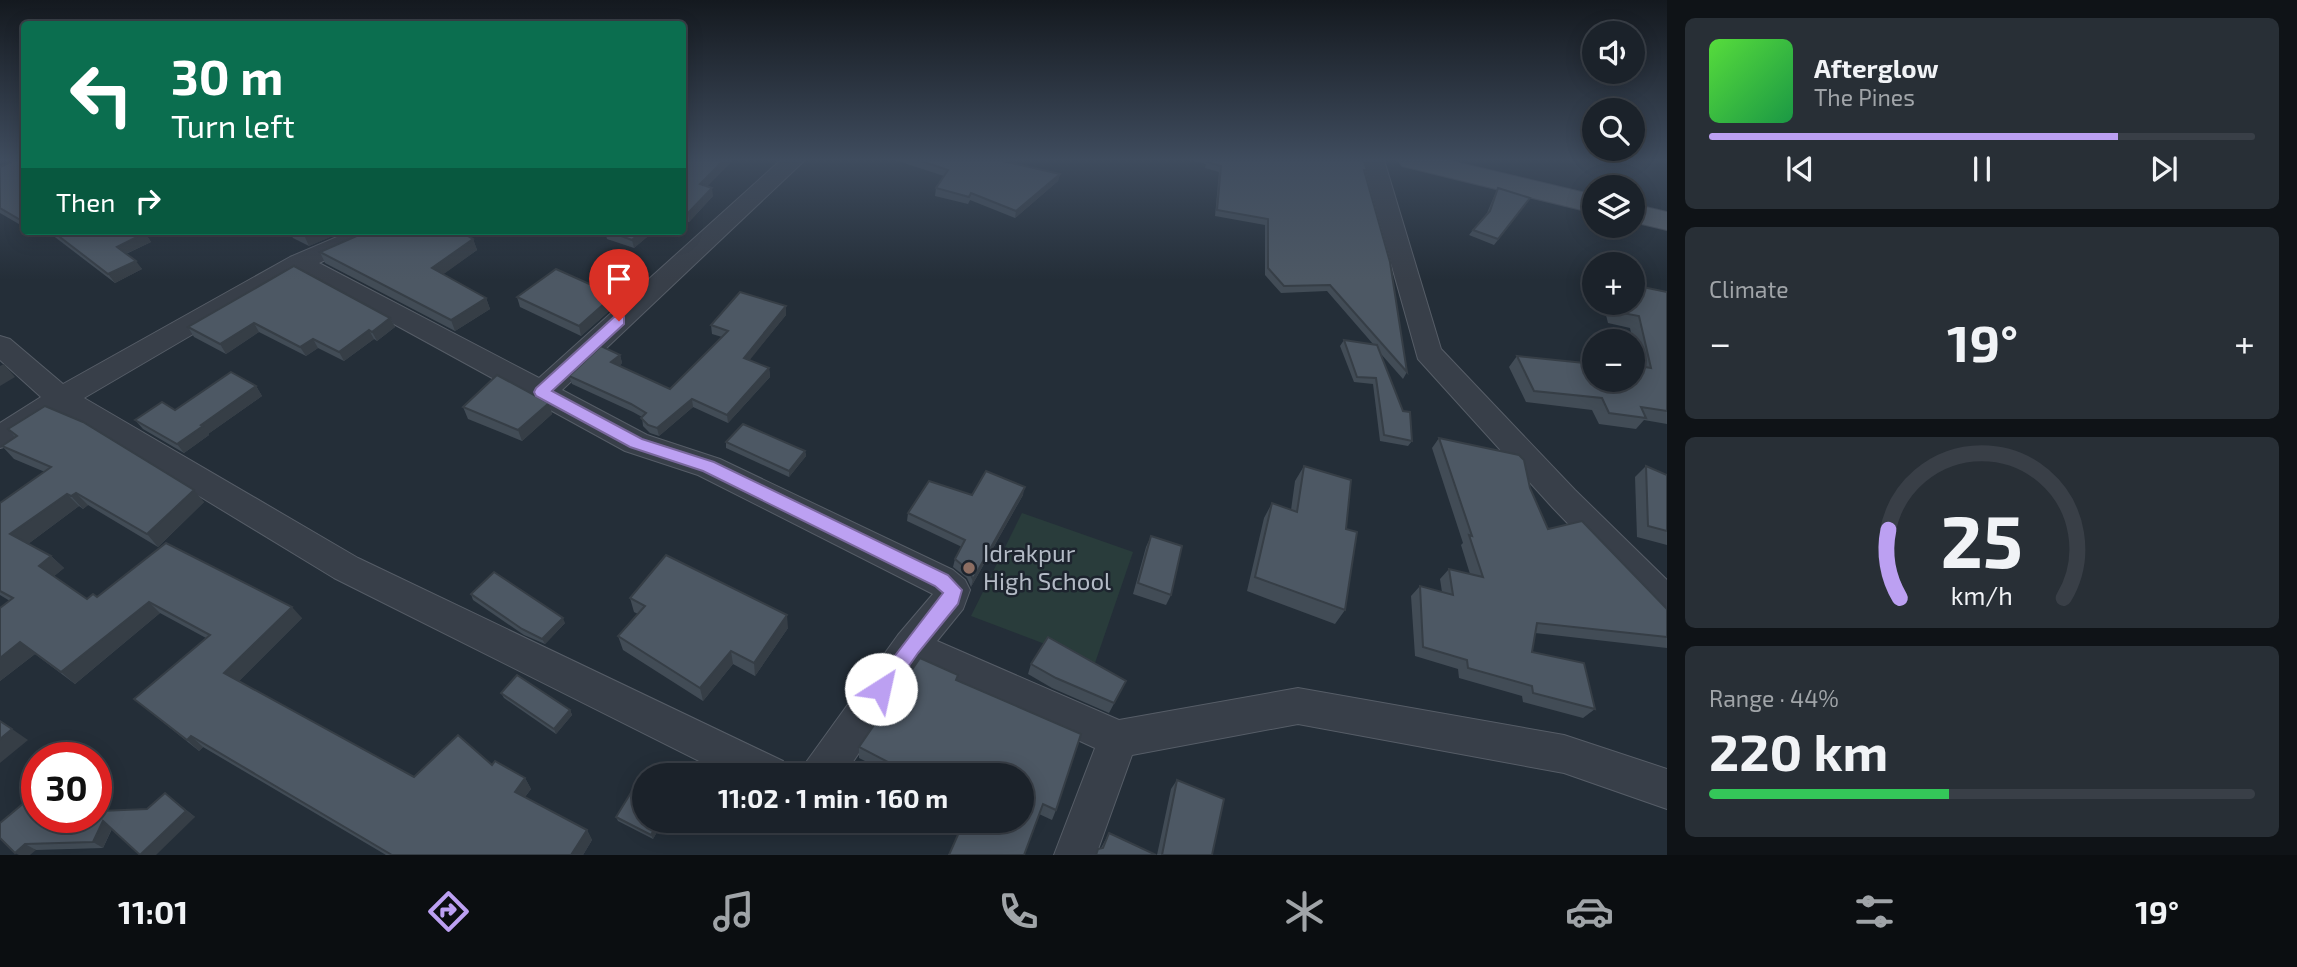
<!DOCTYPE html>
<html lang="en">
<head>
<meta charset="utf-8">
<style>
  :root { --surface:#1b222a; --page:#282f36; --text:#f1f3f6; --muted:#a0a4a8; --line:#393f47; --accent:#bca0f2 }
  body { margin:0; font-family:"Exo 2",sans-serif; background:var(--page); color:var(--text); height:100vh; display:flex; flex-direction:column; font-size:26px; white-space:nowrap }
  * { box-sizing:border-box; margin:0 }
  p { font-size:23px; color:var(--muted) }
  .icon { flex:none; width:38px; height:38px; fill:none; stroke:currentColor; stroke-width:2; stroke-linecap:round; stroke-linejoin:round }
  .map { position:relative; flex:1; overflow:hidden }
  .drawer { display:flex; flex-direction:column; gap:18px; padding:18px; background:#0f1317; width:630px }
  .drawer>* { flex:none }
  .banner { position:absolute; left:21px; top:21px; width:665px; height:214px; border-radius:7px; box-shadow:0 4px 18px #0003,0 0 0 2px var(--line); background:#0b6e4f; color:#fff; overflow:hidden }
  .fabs { position:absolute; left:1582px; top:21px; display:grid; gap:14px }
  .fabs a { display:grid; place-items:center; width:63px; height:63px; border-radius:50%; background:var(--surface); box-shadow:0 4px 18px #0003,0 0 0 2px var(--line); font-size:35px }
  .speed { position:absolute; left:21px; top:742px; display:flex; gap:14px; font-size:35px; font-weight:700; text-align:center }
  .speed>* { display:grid; place-content:center; width:91px; height:91px; border-radius:50%; background:var(--surface); box-shadow:0 4px 18px #0003,0 0 0 2px var(--line); line-height:1 }
  .speed .limit { border:10px solid #d22; background:#fff; color:#111 }
  .pin { position:absolute; display:grid; place-items:center; width:60px; height:60px; color:#fff; margin:-72px -30px; border-radius:50% 50% 50% 0; rotate:-45deg; box-shadow:0 0 7px #0007 }
  .pin .icon { rotate:45deg }
  .me { position:absolute; width:77px; margin:-38px; rotate:35deg; stroke-linejoin:round; filter:drop-shadow(0 0 5px #0008) }
  .turn { display:flex; align-items:center; gap:24px; height:147px; padding:0 35px; font-size:32px }
  .turn .icon { width:91px; height:91px; stroke-width:2.5 }
  .turn b { display:block; font-size:49px; line-height:60px }
  .then { display:flex; align-items:center; height:66px; padding:0 35px; background:#0003; gap:14px; font-size:26px }
  .big { font-size:52px; font-weight:700; line-height:1.1 }
  .drawer .card { flex:1; display:flex; flex-direction:column; justify-content:center; gap:10px; min-width:0; padding:0 24px; border-radius:10px; background:var(--page) }
  .drawer .dial { align-items:center; gap:0 }
  .dial svg { height:182px; overflow:visible; fill:none; stroke:var(--line); stroke-width:7; stroke-linecap:round; text-anchor:middle }
  .dial text { fill:var(--text); stroke:none }
  .song { display:flex; align-items:center; gap:21px }
  .cover { width:84px; height:84px; border-radius:10px; background:linear-gradient(135deg,hsl(110 70% 55%),hsl(140 70% 35%)) }
  .played { height:7px; border-radius:4px; background:linear-gradient(90deg,var(--accent) 75%,var(--line) 75%) }
  .keys { display:flex; justify-content:space-around; direction:ltr }
  .heat { display:flex; justify-content:space-between; align-items:center; font-size:38px; direction:ltr }
  .charge { height:10px; border-radius:5px; background:linear-gradient(90deg,#34c759 44%,var(--line) 0) }
  .trip { position:absolute; left:632px; top:763px; width:402px; height:70px; border-radius:35px; background:var(--surface); box-shadow:0 4px 18px #0003,0 0 0 2px var(--line); font-weight:700; line-height:70px; text-align:center }
  .tabs { display:flex; height:112px; justify-content:space-around; align-items:center; background:#0b0e11; color:var(--muted) }
  .tabs .icon { width:49px; height:49px }
  .tabs .current { color:var(--accent) }
  .tabs b { font-size:32px; color:var(--text) }
  main { display:flex; flex:1; min-height:0 }
  .map>svg:first-child { display:block }
  .green { fill:#293c3b }
  .lines { fill:none; stroke-linecap:round; stroke-linejoin:round }
  .minor-casing { stroke:#565d67; stroke-width:2 }
  .primary-casing { stroke:#444b55; stroke-width:2 }
  .minor { fill:#383f49; fill-rule:evenodd }
  .primary { fill:#565f69; fill-rule:evenodd }
  .wall { fill:#424c56 }
  .shaded-wall { fill:#363e46 }
  .building { fill:#4d5864; stroke:#363e46; stroke-width:2 }
  .route { fill:#bca0f2; stroke:#7a689d; stroke-width:2 }
  .education-dot { fill:#8d6e63; stroke:#1d242e; stroke-width:2.5 }
  .labels { text-anchor:middle; stroke-width:5; stroke-linejoin:round; paint-order:stroke }
  .poi-label { font-size:24px; fill:#b3bac5; stroke:#1d242e; text-anchor:start }
</style>
</head>
<body>
<main>
<div class="map">
<svg width="1667" height="855" viewBox="0 0 1667 855">
  <rect width="100%" height="100%" fill="#242e38"/>
  <polygon class="green" points="1022,513 1133,552 1095,663 971,616"/>
  <g class="lines">
    <g class="minor-casing">
      <g id="minor">
        <polygon points="781,160 805,160 562,390 647,435 720,459 953,570 965,580 970,590 963,609 937,641 1119,720 1298,688 1564,735 1667,769 1667,809 1564,773 1298,724 1132,755 1096,855 1054,855 1095,748 918,666 844,775 801,775 807,761 898,635 933,594 698,475 625,451 299,272 84,398 358,558 783,761 789,775 727,775 334,578 61,412 11,445 0,448 0,423 41,397 0,360 0,336 10,339 63,384 290,257 351,231 383,231 379,236 319,263 539,378"/>
        <polygon points="1362,160 1384,160 1441,349 1575,490 1667,580 1667,618 1655,614 1553,508 1418,359"/>
      </g>
    </g>
    <g class="primary-casing">
      <g id="primary">
        <polygon points="1398,160 1447,160 1594,195 1594,213 1402,166"/>
        <polygon points="1633,204 1667,212 1667,230 1633,222"/>
      </g>
    </g>
    <use href="#minor" class="minor"/>
    <use href="#primary" class="primary"/>
  </g>
  <g class="wall">
    <polygon points="24,160 24,227 0,213 0,167"/>
    <polygon points="682,160 733,160 707,186 713,196 689,222 682,220"/>
    <polygon points="895,160 998,160 1060,174 1058,181 1015,218 970,200 968,204 935,196 936,188 944,176"/>
    <polygon points="1189,160 1363,160 1367,170 1365,174 1407,372 1403,379 1381,354 1412,441 1408,446 1380,441 1373,384 1354,382 1340,346 1344,340 1373,344 1327,291 1281,293 1265,275 1265,225 1215,216 1219,172 1205,168 1206,164"/>
    <polygon points="1498,188 1526,204 1494,245 1469,235 1473,230 1487,213 1495,194"/>
    <polygon points="47,231 142,231 145,233 151,242 126,254 142,269 115,283"/>
    <polygon points="289,231 344,231 309,246 293,238"/>
    <polygon points="605,231 654,231 634,248 607,239"/>
    <polygon points="473,239 477,250 443,274 486,298 490,309 455,331 325,263 320,252"/>
    <polygon points="294,266 390,318 395,327 377,341 374,339 344,361 318,348 306,356 259,332 226,354 194,337 188,327"/>
    <polygon points="1667,292 1667,424 1644,420 1636,429 1599,424 1592,410 1526,402 1509,367 1517,356 1594,380 1638,366 1630,328 1608,323 1603,303 1633,303"/>
    <polygon points="614,295 616,305 581,336 520,307 517,297"/>
    <polygon points="786,315 749,360 769,368 770,377 728,423 693,407 659,436 650,433 643,426 642,417 633,412 572,384 569,376 620,355 622,363 619,366 670,389 722,337 712,334 711,325"/>
    <polygon points="256,386 262,396 208,434 209,435 184,453 143,429 135,420 175,410"/>
    <polygon points="549,403 552,414 522,441 468,419 463,407"/>
    <polygon points="8,429 204,502 158,547 88,505 83,509 79,506 28,544 51,556 64,568 54,576 87,599 97,597 302,618 239,681 414,777 492,765 525,778 531,789 525,797 587,830 592,840 583,855 386,855 203,747 199,751 134,699 206,638 160,613 75,684 35,654 0,681 0,608 10,601 0,595 0,503 45,472 14,459 2,446 15,437"/>
    <polygon points="1439,438 1530,488 1548,529 1667,609 1667,648 1535,633 1532,652 1595,709 1583,718 1523,702 1522,696 1459,678 1458,669 1415,656 1411,596 1420,586 1442,592 1440,579 1449,569 1470,574 1461,545 1463,543 1432,448"/>
    <polygon points="726,442 805,451 806,456 789,477 726,448"/>
    <polygon points="1304,466 1346,529 1345,610 1335,624 1247,591 1264,518 1272,503 1291,510 1295,481"/>
    <polygon points="1646,466 1667,475 1667,545 1637,537 1635,477"/>
    <polygon points="972,495 1023,495 971,587 967,578 953,567 955,559 962,547 907,521 908,513"/>
    <polygon points="1151,536 1171,595 1166,605 1133,594 1146,547"/>
    <polygon points="471,594 565,623 545,644 524,635 473,600"/>
    <polygon points="630,598 788,628 755,676 733,664 703,701 623,650 618,636 638,614 634,612"/>
    <polygon points="920,658 958,675 957,680 1081,734 1056,810 1052,820 1039,814 1024,855 949,855 963,822 962,821 1022,821 1022,775 893,775 859,758 859,747"/>
    <polygon points="1031,664 1126,681 1109,713 1052,688 1028,674"/>
    <polygon points="501,693 570,710 572,715 556,734 504,698"/>
    <polygon points="1177,780 1212,855 1157,855 1171,789"/>
    <polygon points="165,793 195,817 112,829 103,848 36,850 0,838 102,811 147,809"/>
    <polygon points="616,817 663,821 653,839 618,821"/>
    <polygon points="1109,833 1156,855 1095,855 1098,849 1101,848"/>
  </g>
  <g class="shaded-wall">
    <polygon points="724,160 733,160 701,193 700,184"/>
    <polygon points="1060,174 1058,181 1015,218 1016,211"/>
    <polygon points="712,188 713,196 689,222 688,213"/>
    <polygon points="314,231 344,231 309,246 304,235"/>
    <polygon points="642,231 654,231 634,248 632,240"/>
    <polygon points="145,233 151,242 123,255 117,247"/>
    <polygon points="473,239 477,250 437,279 432,268"/>
    <polygon points="136,261 142,269 115,283 108,274"/>
    <polygon points="614,295 616,305 581,336 579,326"/>
    <polygon points="486,298 490,309 455,331 451,320"/>
    <polygon points="786,306 786,315 745,366 744,358"/>
    <polygon points="390,318 395,327 377,341 372,332"/>
    <polygon points="254,323 259,332 226,354 220,344"/>
    <polygon points="369,330 374,339 344,361 339,352"/>
    <polygon points="313,339 318,348 306,356 300,347"/>
    <polygon points="620,355 622,363 613,371 611,362"/>
    <polygon points="4,364 15,377 0,386 0,366"/>
    <polygon points="769,368 770,377 728,423 727,415"/>
    <polygon points="256,386 262,396 208,434 209,435 184,453 177,444 201,425"/>
    <polygon points="692,399 693,407 659,436 657,428"/>
    <polygon points="549,403 552,414 522,441 518,430"/>
    <polygon points="805,451 806,456 789,477 789,471"/>
    <polygon points="1025,487 1023,495 971,587 973,579"/>
    <polygon points="194,490 204,502 158,547 147,534"/>
    <polygon points="76,493 88,505 83,509 71,496"/>
    <polygon points="67,494 79,506 24,547 10,534"/>
    <polygon points="51,556 64,568 52,578 39,566"/>
    <polygon points="149,602 160,613 75,684 61,672"/>
    <polygon points="292,607 302,618 235,685 224,673"/>
    <polygon points="787,615 788,628 755,676 754,663"/>
    <polygon points="563,618 565,623 545,644 542,639"/>
    <polygon points="20,642 35,654 0,681 0,658"/>
    <polygon points="731,651 733,664 703,701 700,688"/>
    <polygon points="570,710 572,715 556,734 554,729"/>
    <polygon points="12,729 28,740 0,763 0,739"/>
    <polygon points="191,736 203,747 199,751 187,740"/>
    <polygon points="525,778 531,789 521,802 515,792"/>
    <polygon points="165,793 195,817 156,855 140,855"/>
    <polygon points="103,821 112,828 103,848 93,842"/>
    <polygon points="659,821 663,821 653,839 651,835"/>
    <polygon points="587,830 592,840 583,855 571,855"/>
    <polygon points="25,844 36,850 30,855 19,855 15,853"/>
  </g>
  <g class="building">
    <polygon points="15,160 24,160 24,222 0,208 0,167"/>
    <polygon points="682,160 724,160 700,184 712,188 688,213 682,211"/>
    <polygon points="918,160 998,160 1060,174 1016,211 971,193 969,197 936,188 948,170"/>
    <polygon points="1208,160 1363,160 1367,170 1364,170 1390,262 1407,372 1330,285 1284,286 1268,268 1268,219 1217,210 1221,166 1207,162"/>
    <polygon points="1498,188 1530,198 1498,239 1473,230 1490,211"/>
    <polygon points="52,231 142,231 145,233 117,247 136,261 108,274"/>
    <polygon points="295,231 314,231 304,235"/>
    <polygon points="368,231 459,231 473,239 432,268 486,298 451,320 320,252"/>
    <polygon points="608,231 642,231 632,240"/>
    <polygon points="294,266 390,318 372,332 369,330 339,352 313,339 300,347 254,323 220,344 188,327"/>
    <polygon points="556,269 614,295 579,326 517,297"/>
    <polygon points="1633,285 1667,292 1667,411 1641,407 1646,418 1609,413 1602,398 1534,391 1517,356 1594,364 1594,380 1633,380 1633,365 1651,368 1639,316 1617,312 1615,303 1633,303"/>
    <polygon points="740,292 786,306 744,358 769,368 727,415 692,399 657,428 648,425 641,418 646,413 631,404 569,376 601,346 620,355 611,362 670,389 728,331 711,325"/>
    <polygon points="1344,340 1377,345 1403,411 1410,412 1412,441 1384,435 1376,378 1357,377"/>
    <polygon points="231,372 256,386 201,425 203,426 177,444 135,420 162,402 175,410"/>
    <polygon points="497,375 549,403 518,430 463,407"/>
    <polygon points="45,406 83,422 194,490 147,534 76,493 71,496 67,494 10,534 51,556 39,566 87,599 93,594 97,597 166,543 292,607 224,673 414,777 458,735 492,765 495,761 525,778 515,792 587,830 571,855 392,855 191,736 187,740 134,699 210,635 149,602 61,672 20,642 0,658 0,608 13,598 0,591 0,503 51,467 2,446 17,436 8,429"/>
    <polygon points="743,424 805,451 789,471 726,442"/>
    <polygon points="1439,438 1519,455 1524,460 1530,488 1548,529 1582,521 1667,609 1667,637 1537,623 1532,652 1584,663 1595,709 1533,693 1532,686 1468,668 1467,660 1423,647 1420,586 1453,595 1449,569 1483,577 1469,535 1472,536"/>
    <polygon points="1304,466 1351,480 1346,529 1357,532 1345,610 1255,577 1272,503 1297,512"/>
    <polygon points="1646,466 1667,475 1667,531 1648,526"/>
    <polygon points="986,471 1025,487 973,579 968,570 955,559 965,540 908,513 929,481 972,495"/>
    <polygon points="1151,536 1182,546 1171,595 1138,583"/>
    <polygon points="666,555 787,615 754,663 731,651 700,688 618,636 645,606 630,598"/>
    <polygon points="494,572 563,618 542,639 522,629 471,594"/>
    <polygon points="1048,637 1126,681 1114,703 1056,678 1031,664"/>
    <polygon points="920,658 958,675 956,680 1081,734 1056,810 1043,804 1024,855 949,855 964,821 1022,821 1022,775 913,775 859,747"/>
    <polygon points="517,675 570,710 554,729 501,693"/>
    <polygon points="0,721 12,729 0,739"/>
    <polygon points="640,778 644,780 644,821 659,821 651,835 616,817"/>
    <polygon points="1177,780 1224,799 1212,855 1162,855"/>
    <polygon points="37,792 37,817 96,817 96,808 100,811 147,809 165,793 186,811 140,855 103,821 93,842 25,844 15,853 0,838 0,823"/>
    <polygon points="1109,833 1156,855 1096,855 1098,849 1103,848"/>
  </g>
  <linearGradient id="sky" x2="0" y2="1"><stop stop-color="#14191f"/><stop offset="0.57" stop-color="#3f4c5e"/><stop offset="1" stop-color="#3f4c5e" stop-opacity="0"/></linearGradient>
  <rect width="1667" height="280" fill="url(#sky)"/>
  <polygon class="route" points="619,316 624,317 624,324 552,391 642,439 714,462 948,575 962,590 958,604 918,653 888,696 881,699 874,696 871,689 874,683 943,593 935,586 703,471 630,447 536,396 534,392 536,388 614,317"/>
  <circle class="education-dot" cx="969" cy="568" r="7"/>
  <g class="labels">
    <g class="poi-label">
      <text x="983" y="562">Idrakpur<tspan x="983" dy="28">High School</tspan></text>
    </g>
  </g>
</svg>
<div class="fabs">
<a><svg class="icon" aria-label="sound" viewBox="0 0 24 24"><path d="M4 9h4l5-4v14l-5-4H4zM17 9q2 3 0 6"/></svg></a>
<a><svg class="icon" aria-label="search" viewBox="0 0 24 24"><circle cx="10" cy="10" r="6"/><path d="M15 15l6 6"/></svg></a>
<a><svg class="icon" aria-label="layers" viewBox="0 0 24 24"><path d="M12 4l9 5-9 5-9-5zM3 14l9 5 9-5"/></svg></a>
<a>+</a>
<a>−</a>
</div>
<div class="speed"><div class="limit">30</div></div>
<div class="pin" style="left:619px;top:321px;background:#d93025"><svg class="icon" aria-label="arrive" viewBox="0 0 24 24"><path d="M6 21V4h12l-3 4 3 4H6"/></svg></div>
<svg class="me" style="left:881px;top:689px" viewBox="-20 -20 40 40"><circle r="19" fill="#fff"/><path d="M0-13L10 11 0 6-10 11z" fill="#bca0f2"/></svg>
<div class="trip">11:02 · 1 min · 160 m</div>
<div class="banner">
<div class="turn"><svg class="icon" aria-label="left" viewBox="0 0 24 24"><path d="M17 20v-9H6M10 6l-5 5 5 5"/></svg><div><b>30 m</b>Turn left</div></div>
<div class="then">Then<svg class="icon" aria-label="right" viewBox="0 0 24 24"><path d="M7 20v-9h11M14 6l5 5-5 5"/></svg></div>
</div>
</div>
<section class="drawer">
<div class="card">
<div class="song"><i class="cover"></i><div><b>Afterglow</b><p>The Pines</p></div></div>
<div class="played"></div>
<div class="keys"><svg class="icon" aria-label="previous" viewBox="0 0 24 24"><path d="M18 5L8 12l10 7zM5 5v14"/></svg><svg class="icon" aria-label="pause" viewBox="0 0 24 24"><path d="M8 5v14M16 5v14"/></svg><svg class="icon" aria-label="next" viewBox="0 0 24 24"><path d="M6 5l10 7-10 7zM19 5v14"/></svg></div>
</div>
<div class="card"><p>Climate</p>
<div class="heat"><a>−</a><b class="big">19°</b><a>+</a></div>
</div>
<div class="card dial"><svg viewBox="0 0 100 80">
<path d="M14 69A42 42 0 1 1 86 69"/>
<path d="M14 69A42 42 0 0 1 9 39" stroke="#bca0f2"/>
<text x="50" y="56" font-size="32" font-weight="700">25</text>
<text x="50" y="72" font-size="11">km/h</text>
</svg></div>
<div class="card"><p>Range · 44%</p><b class="big">220 km</b><div class="charge"></div></div>
</section>
</main>
<nav class="tabs">
<b>11:01</b>
<svg class="icon current" aria-label="directions" viewBox="0 0 24 24"><path d="M12 3l9 9-9 9-9-9zM9 14v-3h6M13 9l2 2-2 2"/></svg>
<svg class="icon" aria-label="music" viewBox="0 0 24 24"><path d="M9 18V5l10-2v13"/><circle cx="6" cy="18" r="3"/><circle cx="16" cy="16" r="3"/></svg>
<svg class="icon" aria-label="phone" viewBox="0 0 24 24"><path d="M5 4h4l2 5-3 2q2 4 5 5l2-3 5 2v4C11 20 4 13 5 4z"/></svg>
<svg class="icon" aria-label="climate" viewBox="0 0 24 24"><path d="M12 3v18M4 7l16 10M4 17L20 7"/></svg>
<svg class="icon" aria-label="car" viewBox="0 0 24 24"><path d="M5 17H2v-5l4-1 3-4h7l3 4 3 1v5h-3M9 17h6M6 11h13"/><circle cx="7" cy="17" r="2"/><circle cx="17" cy="17" r="2"/></svg>
<svg class="icon" aria-label="filters" viewBox="0 0 24 24"><path d="M4 7h16M4 17h16"/><circle cx="9" cy="7" r="2"/><circle cx="15" cy="17" r="2"/></svg>
<b>19°</b>
</nav>
</body>
</html>
